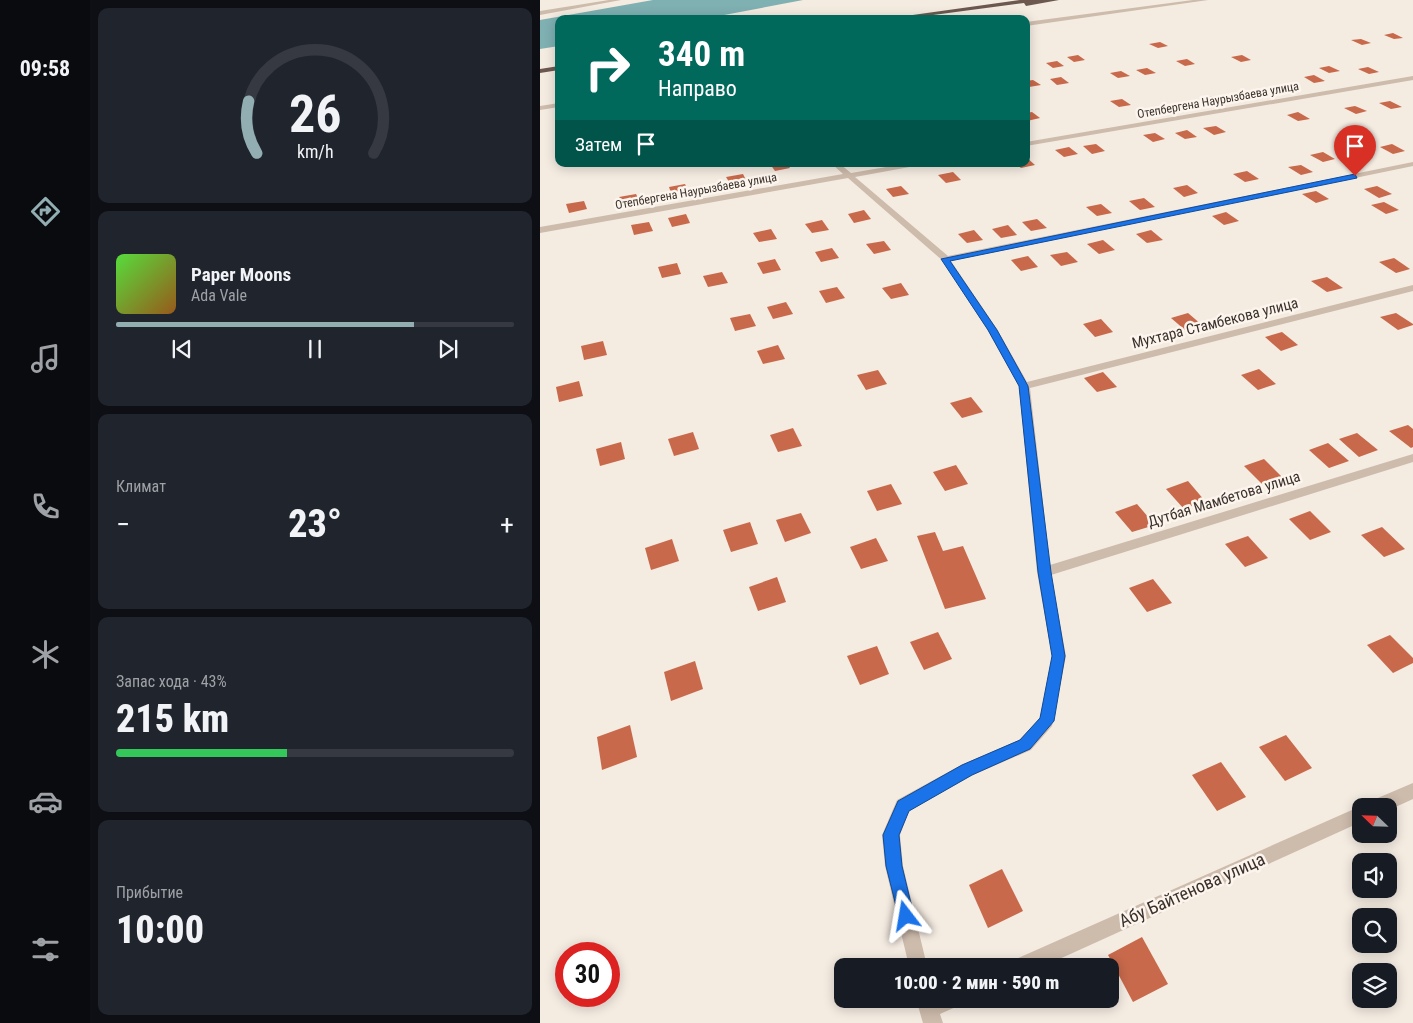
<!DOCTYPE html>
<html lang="ru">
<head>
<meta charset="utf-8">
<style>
  :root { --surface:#171b24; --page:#20242c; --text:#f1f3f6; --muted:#9ea1a6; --line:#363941; --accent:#92aeb2 }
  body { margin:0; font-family:"Roboto Condensed",sans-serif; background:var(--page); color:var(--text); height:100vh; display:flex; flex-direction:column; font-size:19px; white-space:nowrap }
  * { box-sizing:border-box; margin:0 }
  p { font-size:16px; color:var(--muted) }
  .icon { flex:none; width:28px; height:28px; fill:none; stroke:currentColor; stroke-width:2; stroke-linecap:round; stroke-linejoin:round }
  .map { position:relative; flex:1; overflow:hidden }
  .side { display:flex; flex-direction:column; gap:8px; padding:8px; background:#0d0f14; width:450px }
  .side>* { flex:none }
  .guide { position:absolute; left:15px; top:15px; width:475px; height:152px; border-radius:10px; box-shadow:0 2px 12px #0003; background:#00695c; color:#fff; overflow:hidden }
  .needle { width:32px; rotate:293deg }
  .tools { position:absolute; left:812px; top:798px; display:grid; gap:10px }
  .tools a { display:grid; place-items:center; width:45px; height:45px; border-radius:10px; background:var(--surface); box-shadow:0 2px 12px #0003; font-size:25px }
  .speed { position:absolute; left:15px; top:942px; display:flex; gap:10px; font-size:25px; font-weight:700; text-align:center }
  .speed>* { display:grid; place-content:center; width:65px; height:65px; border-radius:50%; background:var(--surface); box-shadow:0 2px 12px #0003; line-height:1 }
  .speed .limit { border:8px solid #d22; background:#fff; color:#111 }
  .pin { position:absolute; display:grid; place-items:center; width:42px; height:42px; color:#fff; margin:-51px -21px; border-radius:50% 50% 50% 0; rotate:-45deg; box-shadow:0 0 5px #0007 }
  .pin .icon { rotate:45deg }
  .me { position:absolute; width:55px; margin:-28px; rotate:346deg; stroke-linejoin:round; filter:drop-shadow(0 0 4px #0008) }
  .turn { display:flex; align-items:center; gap:18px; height:105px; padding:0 20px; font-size:22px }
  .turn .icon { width:65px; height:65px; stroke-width:2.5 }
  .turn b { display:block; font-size:35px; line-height:42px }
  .then { display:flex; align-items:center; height:48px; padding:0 20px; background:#0003; gap:10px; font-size:19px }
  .big { font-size:38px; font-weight:800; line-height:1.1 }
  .side .widget { flex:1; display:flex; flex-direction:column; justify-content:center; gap:8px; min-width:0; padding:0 18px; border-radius:10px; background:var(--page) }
  .side .dial { align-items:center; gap:0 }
  .dial svg { height:130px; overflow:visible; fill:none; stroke:var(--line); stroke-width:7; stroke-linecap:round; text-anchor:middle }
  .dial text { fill:var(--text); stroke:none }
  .song { display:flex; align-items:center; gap:15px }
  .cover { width:60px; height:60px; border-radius:8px; background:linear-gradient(135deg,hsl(110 70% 55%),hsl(30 70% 35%)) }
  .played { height:5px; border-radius:2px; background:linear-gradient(90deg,var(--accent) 75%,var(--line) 75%) }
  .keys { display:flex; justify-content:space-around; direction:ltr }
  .heat { display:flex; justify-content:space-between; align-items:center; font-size:28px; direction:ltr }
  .charge { height:8px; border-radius:4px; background:linear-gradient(90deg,#34c759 43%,var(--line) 0) }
  .trip { position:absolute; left:294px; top:958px; width:285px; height:50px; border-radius:10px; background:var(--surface); box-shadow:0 2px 12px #0003; font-weight:800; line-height:50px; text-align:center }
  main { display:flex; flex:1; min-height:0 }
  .menu { display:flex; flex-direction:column; width:90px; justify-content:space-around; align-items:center; background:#090b0e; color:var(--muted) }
  .menu .icon { width:35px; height:35px }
  .menu .on { color:var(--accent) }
  .menu b { font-size:22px; color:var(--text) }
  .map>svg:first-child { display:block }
  .water { fill:#7fb0b2 }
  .building { fill:#c8694b }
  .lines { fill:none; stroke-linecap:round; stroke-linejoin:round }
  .minor { fill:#cdbbac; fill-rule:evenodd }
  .trunk { fill:#6c584f; fill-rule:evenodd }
  .route { fill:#1a73e8; stroke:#114b97 }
  .labels { text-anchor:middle; stroke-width:5; stroke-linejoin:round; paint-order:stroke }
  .far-street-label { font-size:12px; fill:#3b302b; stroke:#fbf5ee }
  .street-label { font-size:15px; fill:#3b302b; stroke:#fbf5ee }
  .near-street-label { font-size:18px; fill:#3b302b; stroke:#fbf5ee }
</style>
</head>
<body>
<main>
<nav class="menu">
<b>09:58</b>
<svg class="icon on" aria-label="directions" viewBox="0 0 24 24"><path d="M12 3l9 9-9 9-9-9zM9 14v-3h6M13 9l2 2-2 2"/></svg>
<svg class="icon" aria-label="music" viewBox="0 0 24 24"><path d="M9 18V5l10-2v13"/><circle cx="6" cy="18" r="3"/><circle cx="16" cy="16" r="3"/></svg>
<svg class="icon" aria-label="phone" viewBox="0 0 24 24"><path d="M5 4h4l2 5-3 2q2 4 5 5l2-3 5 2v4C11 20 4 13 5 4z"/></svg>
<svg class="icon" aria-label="climate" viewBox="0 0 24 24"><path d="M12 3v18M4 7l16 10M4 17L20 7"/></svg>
<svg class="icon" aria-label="car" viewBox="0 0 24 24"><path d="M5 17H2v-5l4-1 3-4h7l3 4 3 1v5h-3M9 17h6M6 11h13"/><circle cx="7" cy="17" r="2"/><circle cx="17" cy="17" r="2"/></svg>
<svg class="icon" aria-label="filters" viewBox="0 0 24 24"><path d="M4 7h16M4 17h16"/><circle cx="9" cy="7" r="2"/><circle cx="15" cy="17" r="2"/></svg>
</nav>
<section class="side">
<div class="widget dial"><svg viewBox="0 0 100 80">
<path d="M14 69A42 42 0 1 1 86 69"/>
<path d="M14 69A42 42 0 0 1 9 37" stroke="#92aeb2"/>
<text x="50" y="56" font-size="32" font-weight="700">26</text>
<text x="50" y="72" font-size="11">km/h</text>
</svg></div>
<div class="widget">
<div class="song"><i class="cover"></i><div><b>Paper Moons</b><p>Ada Vale</p></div></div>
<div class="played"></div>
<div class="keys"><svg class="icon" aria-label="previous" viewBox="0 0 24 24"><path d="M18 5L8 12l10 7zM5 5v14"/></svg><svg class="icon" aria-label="pause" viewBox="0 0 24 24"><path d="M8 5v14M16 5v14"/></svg><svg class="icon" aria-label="next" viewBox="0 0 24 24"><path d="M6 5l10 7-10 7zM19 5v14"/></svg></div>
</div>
<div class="widget"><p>Климат</p>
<div class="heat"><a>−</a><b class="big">23°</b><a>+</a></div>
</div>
<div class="widget"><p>Запас хода · 43%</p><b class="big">215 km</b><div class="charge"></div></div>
<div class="widget"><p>Прибытие</p><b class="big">10:00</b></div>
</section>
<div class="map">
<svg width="873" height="1023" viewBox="0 0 873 1023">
  <rect width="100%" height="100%" fill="#f4ebe1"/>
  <polygon class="water" points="113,0 263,0 163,19 19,19 19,46 0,49 0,20"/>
  <g class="building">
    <polygon points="853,33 863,38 854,39 844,35"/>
    <polygon points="821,39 831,43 822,45 811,40"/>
    <polygon points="620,42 628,46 618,48 609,44"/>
    <polygon points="538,55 545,60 534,62 527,57"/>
    <polygon points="702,55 711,60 701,62 691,57"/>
    <polygon points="647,59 655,64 645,66 636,61"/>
    <polygon points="517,61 524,66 513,68 506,63"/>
    <polygon points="789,66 800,71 789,73 779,68"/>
    <polygon points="828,67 839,72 829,74 818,69"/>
    <polygon points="607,68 616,73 605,75 596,70"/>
    <polygon points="581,71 590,76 578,78 570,73"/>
    <polygon points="774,75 785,81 774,83 764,77"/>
    <polygon points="521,77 529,83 517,85 510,79"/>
    <polygon points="493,80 501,85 489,87 486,85 486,81"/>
    <polygon points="705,91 715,96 704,98 694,93"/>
    <polygon points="674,96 684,102 672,104 663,98"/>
    <polygon points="582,99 591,105 579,107 570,101"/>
    <polygon points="850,101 862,107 851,109 839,103"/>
    <polygon points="815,106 827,111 816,114 804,108"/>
    <polygon points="492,112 500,118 487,121 486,113"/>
    <polygon points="758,112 770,119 758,121 747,115"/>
    <polygon points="676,126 686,132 674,135 663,128"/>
    <polygon points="647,130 657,137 645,139 635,133"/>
    <polygon points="615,133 625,139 613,142 603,135"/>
    <polygon points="556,144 565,151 552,154 543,146"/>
    <polygon points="852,144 865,151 853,154 840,147"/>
    <polygon points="529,147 538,154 524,157 515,150"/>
    <polygon points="783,152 795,159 783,162 770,155"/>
    <polygon points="486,157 495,165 481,168 476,164 486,164"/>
    <polygon points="230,164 247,164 250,168 235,171"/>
    <polygon points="761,165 773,172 761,175 748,167"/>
    <polygon points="707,171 719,179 705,182 693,174"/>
    <polygon points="413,172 421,180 406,183 398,175"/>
    <polygon points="203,174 207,182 191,185 186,177"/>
    <polygon points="145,184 149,192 132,196 129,187"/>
    <polygon points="647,185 658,193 644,197 633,188"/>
    <polygon points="361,186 369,194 353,197 346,189"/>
    <polygon points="837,186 852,194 839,198 824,189"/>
    <polygon points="776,191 789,199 776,203 762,194"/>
    <polygon points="96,194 100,202 82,206 79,197"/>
    <polygon points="604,198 615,207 600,210 589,201"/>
    <polygon points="44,201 47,209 29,213 26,204"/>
    <polygon points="844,202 859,210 846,214 831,205"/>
    <polygon points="561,204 572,213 557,216 546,207"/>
    <polygon points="324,210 331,219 314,223 308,214"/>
    <polygon points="686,212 699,221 684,225 672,216"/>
    <polygon points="146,214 150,223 132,227 128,218"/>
    <polygon points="497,219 507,228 491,231 482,222"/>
    <polygon points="282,220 289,230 272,233 265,224"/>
    <polygon points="109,222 113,231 94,235 91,225"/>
    <polygon points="468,225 477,235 461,238 452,229"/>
    <polygon points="231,229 237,239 219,242 213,233"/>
    <polygon points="434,230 443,240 427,243 418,234"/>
    <polygon points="611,230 623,240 607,243 596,234"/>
    <polygon points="563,240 575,250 559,254 547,244"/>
    <polygon points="344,241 351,250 334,254 326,244"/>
    <polygon points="292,248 299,258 281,262 275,252"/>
    <polygon points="527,252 538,262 521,266 510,255"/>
    <polygon points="488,256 498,267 481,271 471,260"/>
    <polygon points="854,258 870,269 856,273 839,262"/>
    <polygon points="235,259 241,270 223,274 217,263"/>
    <polygon points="137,263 141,274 122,278 118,267"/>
    <polygon points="182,272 188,283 168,287 163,276"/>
    <polygon points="787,277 803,288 787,292 771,281"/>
    <polygon points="361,283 369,295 351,299 342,288"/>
    <polygon points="297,287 305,298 286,303 279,291"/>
    <polygon points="246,302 253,314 233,319 227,307"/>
    <polygon points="648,313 662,325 645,330 631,318"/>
    <polygon points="856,313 873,324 873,325 858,330 840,317"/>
    <polygon points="210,314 216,326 195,331 190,318"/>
    <polygon points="561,319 573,332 555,337 543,324"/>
    <polygon points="742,332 758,345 741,351 725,337"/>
    <polygon points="63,341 67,355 44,360 41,346"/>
    <polygon points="238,345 245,359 223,364 217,351"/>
    <polygon points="719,369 736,384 718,390 701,375"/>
    <polygon points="338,370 347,384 326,390 317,375"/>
    <polygon points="563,372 577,387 557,392 544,378"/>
    <polygon points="39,381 43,396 19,402 16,387"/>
    <polygon points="431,397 443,412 422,418 410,403"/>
    <polygon points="868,425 873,429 873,447 871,448 849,431"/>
    <polygon points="253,428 262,446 238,452 230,435"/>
    <polygon points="153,432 159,449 134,456 128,439"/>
    <polygon points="817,433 838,450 819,457 799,439"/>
    <polygon points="81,442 85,459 60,466 56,449"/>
    <polygon points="788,443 809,461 789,468 769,450"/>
    <polygon points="724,459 743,478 723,485 704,466"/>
    <polygon points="416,465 428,484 405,491 393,472"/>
    <polygon points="648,481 665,501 644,509 626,489"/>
    <polygon points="351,484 362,504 337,511 327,491"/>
    <polygon points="597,504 615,525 592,532 575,512"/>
    <polygon points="770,511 791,532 770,540 749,519"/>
    <polygon points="261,513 271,533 245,542 236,520"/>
    <polygon points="210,522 218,544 191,552 183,530"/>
    <polygon points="842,527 865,549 844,557 821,535"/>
    <polygon points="395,532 403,551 423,546 446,599 405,609 377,536"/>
    <polygon points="708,536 728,558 705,567 685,544"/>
    <polygon points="336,538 348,561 321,569 310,547"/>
    <polygon points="132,539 139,561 111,570 105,548"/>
    <polygon points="237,577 246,602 218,611 209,587"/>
    <polygon points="613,579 632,603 607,612 589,588"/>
    <polygon points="398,632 412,659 384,670 370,642"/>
    <polygon points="850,635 873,658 873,663 853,673 827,645"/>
    <polygon points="337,646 349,674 320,685 307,656"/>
    <polygon points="155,661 163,689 131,701 124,672"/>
    <polygon points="90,725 97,757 62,770 57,737"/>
    <polygon points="746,735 772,768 745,781 719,747"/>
    <polygon points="681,762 706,797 677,811 652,775"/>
    <polygon points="462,869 483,911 448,928 429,885"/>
    <polygon points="602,937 628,984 593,1002 568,955"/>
  </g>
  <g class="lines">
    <g class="minor">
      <polygon points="69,0 81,0 0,15 0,11"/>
      <polygon points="653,0 668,0 486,26 486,22"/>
      <polygon points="873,76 873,80 486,146 486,142"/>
      <polygon points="19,103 19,107 0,110 0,106"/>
      <polygon points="873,162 873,166 411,261 457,329 487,382 873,285 873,291 490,388 510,565 873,454 873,462 511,575 526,656 512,726 491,750 433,775 369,811 360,835 363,866 387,966 369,966 345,866 342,835 357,800 421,765 479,740 500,718 512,656 497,572 479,386 447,329 403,261 308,178 0,233 0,227 303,174 292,164 300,164 311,173 364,164 379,164 375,166 315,177 408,256"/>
      <polygon points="873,783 873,799 849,810 849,806 831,806 833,800"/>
      <polygon points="821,806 821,822 504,966 474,966 476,959"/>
      <polygon points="376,999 421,999 418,1006 400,1014 403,1023 383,1023"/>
    </g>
    <g class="trunk">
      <polygon points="480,0 519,0 486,6 484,3 363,19 344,19"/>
      <polygon points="19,66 19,70 0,73 0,69"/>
    </g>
  </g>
  <polygon class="route" points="815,174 817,178 410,261 457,330 488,386 511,572 525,656 514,721 490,749 432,775 369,811 359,835 362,866 374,916 372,922 366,925 360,922 346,866 343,835 358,801 422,765 480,740 500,718 512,656 498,572 479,386 448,330 401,259"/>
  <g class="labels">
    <g class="far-street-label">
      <text transform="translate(678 100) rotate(-10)" y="4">Отепбергена Наурызбаева улица</text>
      <text transform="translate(156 191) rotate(-10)" y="4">Отепбергена Наурызбаева улица</text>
    </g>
    <g class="street-label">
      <text transform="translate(675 323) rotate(-14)" y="5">Мухтара Стамбекова улица</text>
      <text transform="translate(684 499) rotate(-17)" y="5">Дутбая Мамбетова улица</text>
    </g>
    <g class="near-street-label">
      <text transform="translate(652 890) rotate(-24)" y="6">Абу Байтенова улица</text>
    </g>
  </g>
</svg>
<div class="tools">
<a><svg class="needle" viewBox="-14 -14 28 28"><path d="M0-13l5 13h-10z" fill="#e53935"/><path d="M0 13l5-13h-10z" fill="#9ea1a6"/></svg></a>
<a><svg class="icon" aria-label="sound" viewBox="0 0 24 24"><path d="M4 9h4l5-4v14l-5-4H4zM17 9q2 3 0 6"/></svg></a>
<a><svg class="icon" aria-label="search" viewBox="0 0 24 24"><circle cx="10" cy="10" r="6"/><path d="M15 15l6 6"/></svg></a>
<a><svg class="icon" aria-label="layers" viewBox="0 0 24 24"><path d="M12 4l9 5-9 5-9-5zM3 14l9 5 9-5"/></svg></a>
</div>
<div class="speed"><div class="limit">30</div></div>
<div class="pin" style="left:815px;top:176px;background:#d93025"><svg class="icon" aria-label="arrive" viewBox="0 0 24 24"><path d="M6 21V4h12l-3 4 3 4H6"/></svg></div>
<svg class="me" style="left:366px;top:916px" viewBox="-20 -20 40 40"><path d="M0-17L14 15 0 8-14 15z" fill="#1a73e8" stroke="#fff" stroke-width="4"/></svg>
<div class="trip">10:00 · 2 мин · 590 m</div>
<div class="guide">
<div class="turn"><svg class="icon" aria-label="right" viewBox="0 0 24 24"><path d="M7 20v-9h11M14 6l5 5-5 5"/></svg><div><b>340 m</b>Направо</div></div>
<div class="then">Затем<svg class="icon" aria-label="arrive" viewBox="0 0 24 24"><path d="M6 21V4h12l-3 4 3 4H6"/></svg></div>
</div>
</div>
</main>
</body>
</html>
